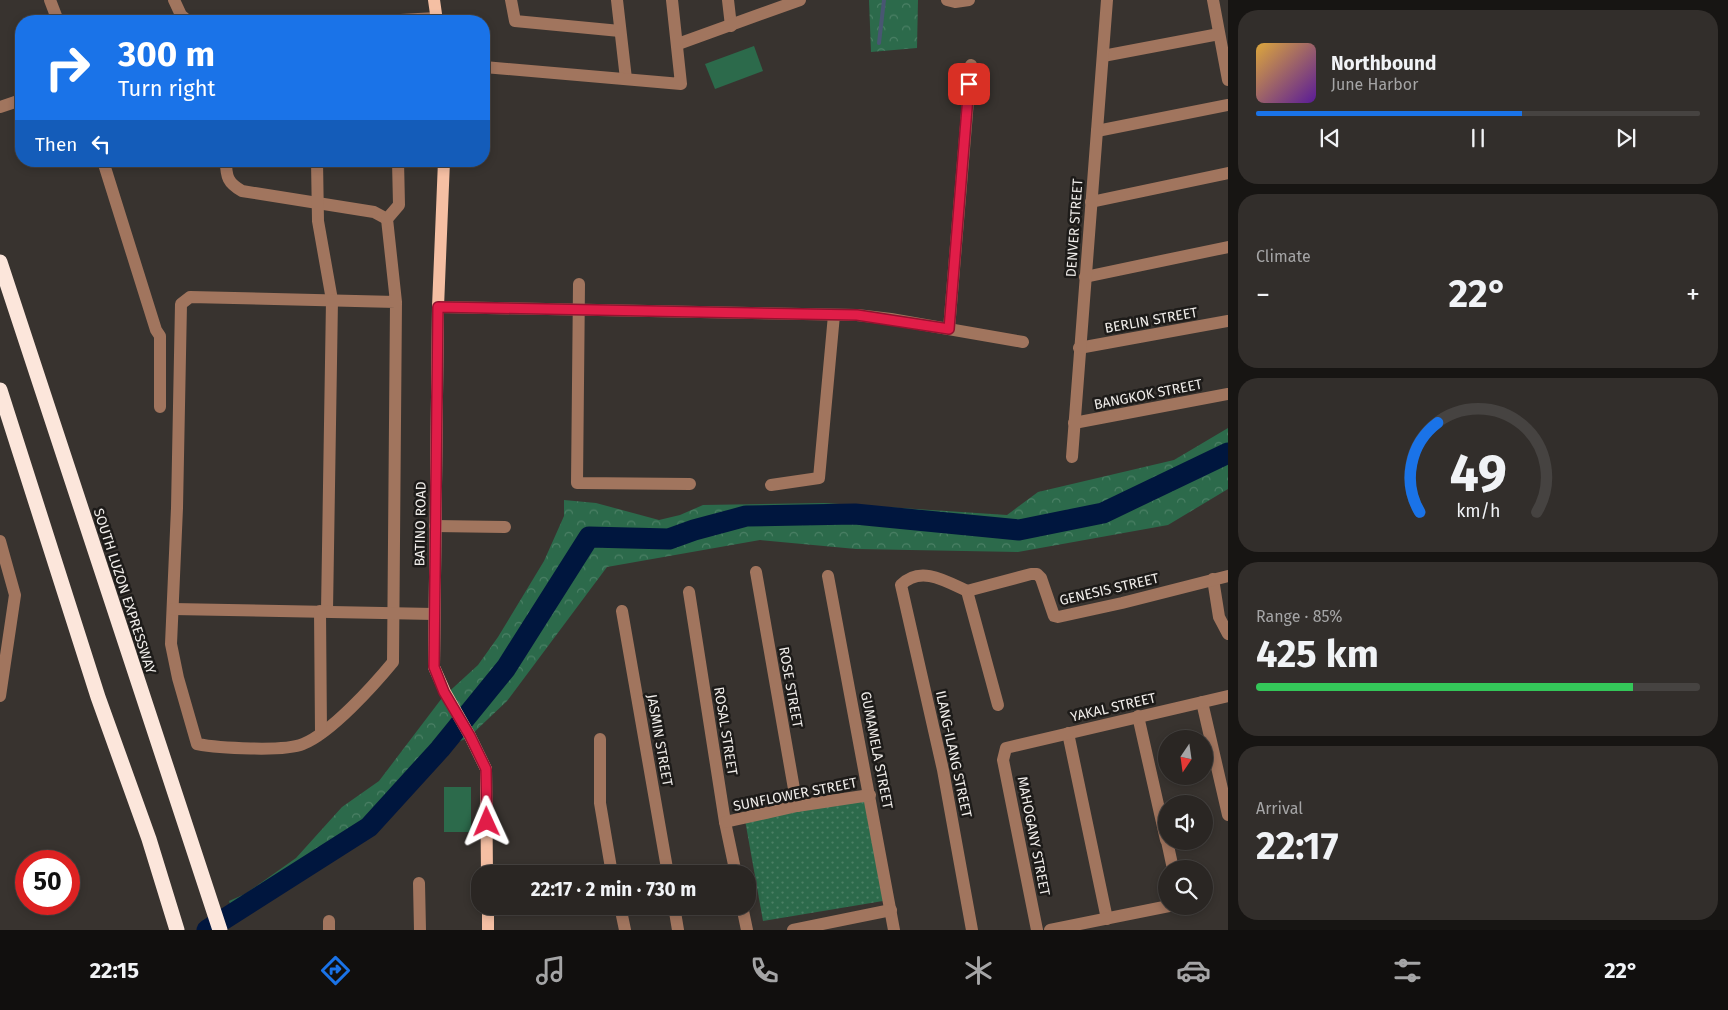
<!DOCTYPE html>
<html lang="en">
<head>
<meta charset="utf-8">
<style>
  :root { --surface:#2a2623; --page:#322e2b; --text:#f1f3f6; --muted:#a5a5a6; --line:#464341; --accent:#1a73e8 }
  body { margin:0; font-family:"Fira Sans",sans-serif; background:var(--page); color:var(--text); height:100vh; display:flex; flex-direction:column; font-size:19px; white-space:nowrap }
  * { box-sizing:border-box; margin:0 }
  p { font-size:16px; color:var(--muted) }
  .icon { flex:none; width:28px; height:28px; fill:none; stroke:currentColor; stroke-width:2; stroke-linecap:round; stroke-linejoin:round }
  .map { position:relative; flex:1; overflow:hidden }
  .panel { display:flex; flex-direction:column; gap:10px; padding:10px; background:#171513; width:500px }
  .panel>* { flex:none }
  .top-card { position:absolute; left:15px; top:15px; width:475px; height:152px; border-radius:20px; box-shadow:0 2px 8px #0003,0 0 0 1px var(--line); background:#1a73e8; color:#fff; overflow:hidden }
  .needle { width:32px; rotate:193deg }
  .buttons { position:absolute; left:1158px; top:730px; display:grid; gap:10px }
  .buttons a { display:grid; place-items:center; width:55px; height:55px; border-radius:50%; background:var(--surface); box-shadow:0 2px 8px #0003,0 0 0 1px var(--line); font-size:25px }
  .speed { position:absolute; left:15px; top:850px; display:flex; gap:10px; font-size:25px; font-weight:700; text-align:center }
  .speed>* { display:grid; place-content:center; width:65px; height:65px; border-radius:50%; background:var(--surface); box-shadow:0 2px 8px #0003,0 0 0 1px var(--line); line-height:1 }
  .speed .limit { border:8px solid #d22; background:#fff; color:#111 }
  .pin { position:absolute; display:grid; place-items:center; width:42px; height:42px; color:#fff; margin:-21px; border-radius:10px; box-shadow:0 2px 8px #0006 }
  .me { position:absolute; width:55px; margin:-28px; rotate:359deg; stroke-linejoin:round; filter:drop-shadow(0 0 4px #0008) }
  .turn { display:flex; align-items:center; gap:18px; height:105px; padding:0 20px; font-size:22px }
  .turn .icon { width:65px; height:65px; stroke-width:2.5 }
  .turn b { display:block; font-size:35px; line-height:42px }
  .then { display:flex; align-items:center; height:48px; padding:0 20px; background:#0003; gap:10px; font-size:19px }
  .big { font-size:38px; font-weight:700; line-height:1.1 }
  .panel .card { flex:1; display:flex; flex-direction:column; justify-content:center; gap:8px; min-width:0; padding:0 18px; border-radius:20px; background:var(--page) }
  .panel .dial { align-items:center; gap:0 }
  .dial svg { height:130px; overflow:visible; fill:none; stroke:var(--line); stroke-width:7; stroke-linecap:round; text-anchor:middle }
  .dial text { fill:var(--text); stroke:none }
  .song { display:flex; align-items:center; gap:15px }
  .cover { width:60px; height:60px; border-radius:8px; background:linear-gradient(135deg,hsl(40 70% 55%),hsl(270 70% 35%)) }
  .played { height:5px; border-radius:2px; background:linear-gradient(90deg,var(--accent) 60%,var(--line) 60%) }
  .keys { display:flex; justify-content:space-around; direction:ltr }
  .heat { display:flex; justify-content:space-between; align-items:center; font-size:28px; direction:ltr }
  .charge { height:8px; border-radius:4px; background:linear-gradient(90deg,#34c759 85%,var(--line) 0) }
  .trip { position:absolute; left:471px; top:865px; width:285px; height:50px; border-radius:20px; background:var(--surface); box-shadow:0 2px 8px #0003,0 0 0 1px var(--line); font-weight:700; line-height:50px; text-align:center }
  .tabs { display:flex; height:80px; justify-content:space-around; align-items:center; background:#110f0e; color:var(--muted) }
  .tabs .icon { width:35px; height:35px }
  .tabs .selected { color:var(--accent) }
  .tabs b { font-size:22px; color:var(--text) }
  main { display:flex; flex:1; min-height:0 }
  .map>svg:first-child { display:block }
  .grass { fill:#2c6a4b }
  .forest { fill:url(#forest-crowns) }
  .park { fill:url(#park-dots) }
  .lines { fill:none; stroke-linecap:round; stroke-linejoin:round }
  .stream { stroke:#485672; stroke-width:4 }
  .river { stroke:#00163e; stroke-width:21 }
  .minor { stroke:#a1755e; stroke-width:12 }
  .major { stroke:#f5bfa3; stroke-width:12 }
  .highway { stroke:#fce6db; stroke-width:15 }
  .route-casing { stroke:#92132f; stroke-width:12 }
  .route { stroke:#e11d48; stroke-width:9 }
  .labels { text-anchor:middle; stroke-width:5; stroke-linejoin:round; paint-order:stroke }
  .street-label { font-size:14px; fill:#f0edea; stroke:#1d1b19 }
</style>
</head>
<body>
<main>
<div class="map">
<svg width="1228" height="930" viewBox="0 0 1228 930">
  <defs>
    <pattern id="forest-crowns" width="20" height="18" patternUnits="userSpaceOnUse" patternTransform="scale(1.25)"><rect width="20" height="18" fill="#2c6a4b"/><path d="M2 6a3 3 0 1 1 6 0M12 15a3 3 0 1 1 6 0" fill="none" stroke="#4b8065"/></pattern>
    <pattern id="park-dots" width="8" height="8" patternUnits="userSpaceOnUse" patternTransform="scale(1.25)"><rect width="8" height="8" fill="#2c6a4b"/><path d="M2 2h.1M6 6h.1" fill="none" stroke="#4b8065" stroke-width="1.8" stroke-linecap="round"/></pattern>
  </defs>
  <rect width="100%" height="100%" fill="#38332f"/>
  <g class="grass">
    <polygon points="754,46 763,71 715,89 705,64"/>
    <rect x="444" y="787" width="27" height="45"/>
  </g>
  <g class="forest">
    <polygon points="869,0 918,0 917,48 871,52"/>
    <polygon points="1228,428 1228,489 1168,525 1018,552 856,549 760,540 607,567 507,701 468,738 440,749 369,827 304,866 236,922 229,901 245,894 296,858 342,807 379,781 442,698 478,665 498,637 544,561 564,516 564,500 596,503 659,520 680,515 703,505 824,503 1007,515 1038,492 1174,460"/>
  </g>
  <polygon class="park" points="865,800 883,901 763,921 745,820"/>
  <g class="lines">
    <polyline class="stream" points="879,43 884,0"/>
    <polyline class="river" points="207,930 369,827 440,749 506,668 589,537 669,539 694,530 746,516 855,514 1019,530 1103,513 1228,453"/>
    <g class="minor">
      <polyline points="50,0 58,21"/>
      <polyline points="174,0 181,15 188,21"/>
      <polyline points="511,0 515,21 620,31"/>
      <polyline points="617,0 626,79"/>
      <polyline points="728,0 731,26"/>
      <polyline points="947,0 955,2 969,0"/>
      <polyline points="1213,0 1228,80"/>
      <polyline points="383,21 436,18"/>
      <polyline points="678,44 800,0"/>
      <polyline points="1103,56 1219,34"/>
      <polyline points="484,67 681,84 672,0"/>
      <polyline points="0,107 21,100"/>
      <polyline points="1097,131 1228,105"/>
      <polyline points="103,161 156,330 160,336 160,407"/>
      <path d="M 226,161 C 226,177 228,183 242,191 L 374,212 L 387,219"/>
      <polyline points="317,161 318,221 332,300 327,611"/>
      <polyline points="1091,202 1228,173"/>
      <polyline points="1085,277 1228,247"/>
      <polyline points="579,284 577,483 690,484"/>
      <path d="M 396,302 L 190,297 L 181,304 L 177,508 L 171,644 L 178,678 L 197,744 C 218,748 284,752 303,744 C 331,733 374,685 393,662 L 396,302 L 387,219 L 399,205 L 398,161"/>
      <polyline points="438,307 857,315 891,319 1023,342"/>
      <polyline points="949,329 971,65"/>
      <polyline points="1079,348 1228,321"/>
      <polyline points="1074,423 1228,394"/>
      <polyline points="1072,457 1107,0"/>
      <polyline points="771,485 819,478 834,315"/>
      <polyline points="435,526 505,527"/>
      <polyline points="0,541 15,595 0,696"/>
      <polyline points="756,572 797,806"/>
      <polyline points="828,576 894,930"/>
      <polyline points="1213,579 1219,617 1228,634"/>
      <path d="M 967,591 C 946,581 920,565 901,585 L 943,770 L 972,930"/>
      <polyline points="967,591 1031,574 1037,574 1041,578 1054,616 1058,617 1122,603 1228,576"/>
      <polyline points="967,591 998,705"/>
      <polyline points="689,592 725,822 736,874"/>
      <polyline points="173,609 434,614"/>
      <polyline points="320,611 321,733"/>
      <polyline points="622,611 668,874"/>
      <polyline points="1202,702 1228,815"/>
      <polyline points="1138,716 1166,840"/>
      <polyline points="1068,733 1107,919"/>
      <polyline points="600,739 600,803 612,874"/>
      <polyline points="725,822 797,806 870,795"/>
      <polyline points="1167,841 1173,869"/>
      <polyline points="419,883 420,930"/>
      <polyline points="620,906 625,930"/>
      <polyline points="674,906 678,930"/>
      <polyline points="742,906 747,930"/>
      <polyline points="329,921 329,930"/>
      <polyline points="793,930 891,910"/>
      <polyline points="1037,930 1003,760 1006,748 1228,696"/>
      <polyline points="1050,930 1169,906"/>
    </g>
    <g class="major">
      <polyline points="434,0 437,21"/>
      <polyline points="444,161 438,307 434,667 445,692 470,736 486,769 487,874"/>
      <polyline points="488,906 488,930"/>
    </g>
    <g class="highway">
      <polyline points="0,262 220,930"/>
      <polyline points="0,390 98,697 149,839 177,930"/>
    </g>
  </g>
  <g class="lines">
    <g class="route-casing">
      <polyline id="route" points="487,822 486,769 470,736 444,692 434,667 438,307 857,315 949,329 969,84"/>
    </g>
    <use href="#route" class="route"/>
  </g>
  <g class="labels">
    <g class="street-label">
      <text transform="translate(1074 228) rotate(-86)" y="5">DENVER STREET</text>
      <text transform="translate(1151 320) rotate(-10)" y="5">BERLIN STREET</text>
      <text transform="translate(1148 394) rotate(-11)" y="5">BANGKOK STREET</text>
      <text transform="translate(420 524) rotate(-89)" y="5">BATINO ROAD</text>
      <text transform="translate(1109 589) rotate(-13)" y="5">GENESIS STREET</text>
      <text transform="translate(125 591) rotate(72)" y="5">SOUTH LUZON EXPRESSWAY</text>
      <text transform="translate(791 687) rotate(80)" y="5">ROSE STREET</text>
      <text transform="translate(1113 707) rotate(-13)" y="5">YAKAL STREET</text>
      <text transform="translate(726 731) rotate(81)" y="5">ROSAL STREET</text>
      <text transform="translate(660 740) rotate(80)" y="5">JASMIN STREET</text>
      <text transform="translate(877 750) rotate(79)" y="5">GUMAMELA STREET</text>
      <text transform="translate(954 754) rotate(78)" y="5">ILANG-ILANG STREET</text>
      <text transform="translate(795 794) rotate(-11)" y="5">SUNFLOWER STREET</text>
      <text transform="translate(1034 836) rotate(79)" y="5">MAHOGANY STREET</text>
    </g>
  </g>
</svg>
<div class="buttons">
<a><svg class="needle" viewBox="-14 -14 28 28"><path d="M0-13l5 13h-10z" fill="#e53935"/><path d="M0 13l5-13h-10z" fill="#a5a5a6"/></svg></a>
<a><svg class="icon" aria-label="sound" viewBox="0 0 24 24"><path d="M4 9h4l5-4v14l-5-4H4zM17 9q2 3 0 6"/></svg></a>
<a><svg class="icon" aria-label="search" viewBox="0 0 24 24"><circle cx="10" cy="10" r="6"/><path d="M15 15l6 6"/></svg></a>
</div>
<div class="speed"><div class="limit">50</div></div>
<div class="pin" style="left:969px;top:84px;background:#d93025"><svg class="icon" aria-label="arrive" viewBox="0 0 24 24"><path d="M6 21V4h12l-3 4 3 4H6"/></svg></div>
<svg class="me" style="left:487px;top:822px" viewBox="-20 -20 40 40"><path d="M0-17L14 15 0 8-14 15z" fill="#e11d48" stroke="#fff" stroke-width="4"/></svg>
<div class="trip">22:17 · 2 min · 730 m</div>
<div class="top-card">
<div class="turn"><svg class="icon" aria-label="right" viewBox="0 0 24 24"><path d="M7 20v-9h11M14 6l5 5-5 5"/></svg><div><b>300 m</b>Turn right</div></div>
<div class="then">Then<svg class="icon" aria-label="left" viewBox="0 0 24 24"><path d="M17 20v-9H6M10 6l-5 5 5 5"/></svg></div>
</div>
</div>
<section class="panel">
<div class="card">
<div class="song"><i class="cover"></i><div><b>Northbound</b><p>June Harbor</p></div></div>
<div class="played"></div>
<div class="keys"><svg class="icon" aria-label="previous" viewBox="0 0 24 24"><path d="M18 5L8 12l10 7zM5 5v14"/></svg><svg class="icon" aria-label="pause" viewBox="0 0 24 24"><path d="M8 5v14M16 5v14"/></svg><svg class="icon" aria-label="next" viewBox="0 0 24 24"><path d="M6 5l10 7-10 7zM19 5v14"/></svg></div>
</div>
<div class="card"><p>Climate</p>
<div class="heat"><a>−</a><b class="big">22°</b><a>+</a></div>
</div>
<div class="card dial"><svg viewBox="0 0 100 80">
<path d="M14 69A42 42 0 1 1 86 69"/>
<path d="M14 69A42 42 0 0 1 25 14" stroke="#1a73e8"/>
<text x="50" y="56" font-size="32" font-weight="700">49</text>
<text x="50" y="72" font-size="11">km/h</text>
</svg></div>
<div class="card"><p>Range · 85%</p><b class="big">425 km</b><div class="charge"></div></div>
<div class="card"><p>Arrival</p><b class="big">22:17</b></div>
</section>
</main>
<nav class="tabs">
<b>22:15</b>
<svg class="icon selected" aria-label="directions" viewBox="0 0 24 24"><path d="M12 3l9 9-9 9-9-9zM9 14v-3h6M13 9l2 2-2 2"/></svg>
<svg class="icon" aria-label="music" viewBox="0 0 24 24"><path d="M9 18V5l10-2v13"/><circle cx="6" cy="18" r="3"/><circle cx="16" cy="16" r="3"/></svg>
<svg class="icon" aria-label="phone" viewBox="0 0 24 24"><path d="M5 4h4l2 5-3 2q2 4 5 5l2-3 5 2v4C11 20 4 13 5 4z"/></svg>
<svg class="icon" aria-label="climate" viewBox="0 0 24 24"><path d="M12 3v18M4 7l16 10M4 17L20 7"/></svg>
<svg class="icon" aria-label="car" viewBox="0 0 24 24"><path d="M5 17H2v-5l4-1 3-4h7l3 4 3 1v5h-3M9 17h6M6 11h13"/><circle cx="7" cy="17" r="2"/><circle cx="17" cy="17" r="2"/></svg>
<svg class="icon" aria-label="filters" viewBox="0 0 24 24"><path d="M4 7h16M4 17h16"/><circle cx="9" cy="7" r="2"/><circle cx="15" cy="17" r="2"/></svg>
<b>22°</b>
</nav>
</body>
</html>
